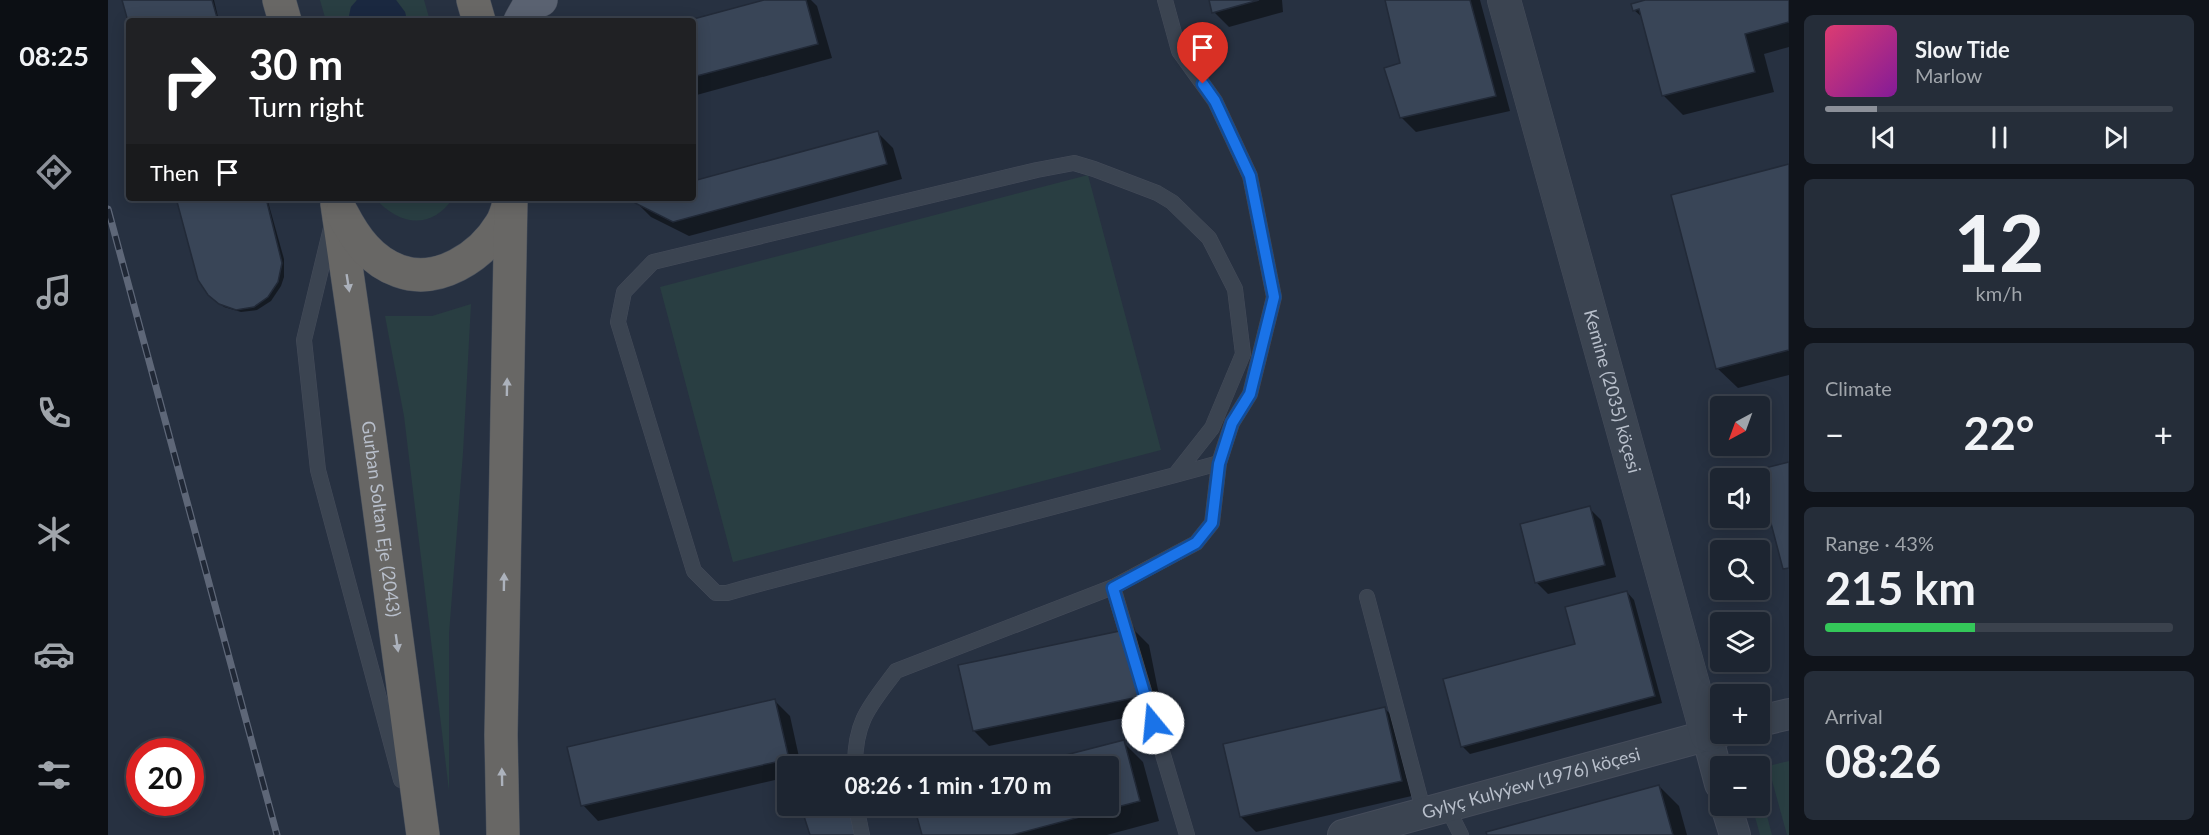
<!DOCTYPE html>
<html lang="en">
<head>
<meta charset="utf-8">
<style>
  :root { --surface:#1d2531; --page:#252d39; --text:#f1f3f6; --muted:#a0a5ab; --line:#3b424d; --accent:#8c9099 }
  body { margin:0; font-family:Lato,sans-serif; background:var(--page); color:var(--text); height:100vh; display:flex; flex-direction:column; font-size:22px; white-space:nowrap }
  * { box-sizing:border-box; margin:0 }
  p { font-size:20px; color:var(--muted) }
  .icon { flex:none; width:33px; height:33px; fill:none; stroke:currentColor; stroke-width:2; stroke-linecap:round; stroke-linejoin:round }
  .map { position:relative; flex:1; overflow:hidden }
  .panel { display:flex; flex-direction:column; gap:15px; padding:15px; background:#10141b; width:420px }
  .panel>* { flex:none }
  .hud { position:absolute; left:18px; top:18px; width:570px; height:183px; border-radius:6px; box-shadow:0 3px 15px #0003,0 0 0 2px var(--line); background:#202124; color:#fff; overflow:hidden }
  .needle { width:39px; rotate:221deg }
  .buttons { position:absolute; left:1602px; top:396px; display:grid; gap:12px }
  .buttons a { display:grid; place-items:center; width:60px; height:60px; border-radius:6px; background:var(--surface); box-shadow:0 3px 15px #0003,0 0 0 2px var(--line); font-size:30px }
  .speed { position:absolute; left:18px; top:738px; display:flex; gap:12px; font-size:30px; font-weight:700; text-align:center }
  .speed>* { display:grid; place-content:center; width:78px; height:78px; border-radius:50%; background:var(--surface); box-shadow:0 3px 15px #0003,0 0 0 2px var(--line); line-height:1 }
  .speed .limit { border:9px solid #d22; background:#fff; color:#111 }
  .pin { position:absolute; display:grid; place-items:center; width:51px; height:51px; color:#fff; margin:-62px -26px; border-radius:50% 50% 50% 0; rotate:-45deg; box-shadow:0 0 6px #0007 }
  .pin .icon { rotate:45deg }
  .me { position:absolute; width:66px; margin:-33px; rotate:343deg; stroke-linejoin:round; filter:drop-shadow(0 0 4px #0008) }
  .turn { display:flex; align-items:center; gap:21px; height:126px; padding:0 24px; font-size:27px }
  .turn .icon { width:78px; height:78px; stroke-width:2.5 }
  .turn b { display:block; font-size:42px; line-height:51px }
  .then { display:flex; align-items:center; height:57px; padding:0 24px; background:#0003; gap:12px; font-size:22px }
  .big { font-size:45px; font-weight:700; line-height:1.1 }
  .panel .card { flex:1; display:flex; flex-direction:column; justify-content:center; gap:9px; min-width:0; padding:0 21px; border-radius:9px; background:var(--page) }
  .panel .dial { align-items:center; gap:0 }
  .dial b { font-size:78px; line-height:1 }
  .song { display:flex; align-items:center; gap:18px }
  .cover { width:72px; height:72px; border-radius:9px; background:linear-gradient(135deg,hsl(340 70% 55%),hsl(290 70% 35%)) }
  .played { height:6px; border-radius:3px; background:linear-gradient(90deg,var(--accent) 15%,var(--line) 15%) }
  .keys { display:flex; justify-content:space-around; direction:ltr }
  .heat { display:flex; justify-content:space-between; align-items:center; font-size:33px; direction:ltr }
  .charge { height:9px; border-radius:4px; background:linear-gradient(90deg,#34c759 43%,var(--line) 0) }
  .trip { position:absolute; left:669px; top:756px; width:342px; height:60px; border-radius:6px; background:var(--surface); box-shadow:0 3px 15px #0003,0 0 0 2px var(--line); font-weight:700; line-height:60px; text-align:center }
  main { display:flex; flex:1; min-height:0 }
  .tab-bar { display:flex; flex-direction:column; width:108px; justify-content:space-around; align-items:center; background:#0c0f14; color:var(--muted) }
  .tab-bar .icon { width:42px; height:42px }
  .tab-bar .selected { color:var(--accent) }
  .tab-bar b { font-size:27px; color:var(--text) }
  .map>svg:first-child { display:block }
  .green { fill:#293e42 }
  .water { fill:#1a2840 }
  .shadow { fill:#0007 }
  .building { fill:#394557; stroke:#222a38; stroke-width:1.5 }
  .lines { fill:none; stroke-linecap:round; stroke-linejoin:round }
  .service-casing { stroke:#454c5a; stroke-width:16 }
  .minor-casing { stroke:#454c5a; stroke-width:32 }
  .tertiary-casing { stroke:#454c5a; stroke-width:34 }
  .primary-casing { stroke:#454c5a; stroke-width:34 }
  .trunk-casing { stroke:#464e5b; stroke-width:34 }
  .service { stroke:#3b4451; stroke-width:15 }
  .minor { stroke:#3b4451; stroke-width:30 }
  .tertiary { stroke:#3b4451; stroke-width:33 }
  .primary { stroke:#5a6271; stroke-width:33 }
  .trunk { stroke:#686765; stroke-width:33 }
  .rail-casing { stroke:#5e6778; stroke-width:7 }
  .rail { stroke:#202836; stroke-width:4.5; stroke-dasharray:14; stroke-linecap:butt }
  .oneway { fill:#acb2bc }
  .route-casing { stroke:#114b97; stroke-width:15 }
  .route { stroke:#1a73e8; stroke-width:10 }
  .labels { text-anchor:middle; stroke-width:6; stroke-linejoin:round; paint-order:stroke }
  .street-label { font-size:18px; fill:#b8bfcb; stroke:#202836 }
</style>
</head>
<body>
<main>
<nav class="tab-bar">
<b>08:25</b>
<svg class="icon selected" aria-label="directions" viewBox="0 0 24 24"><path d="M12 3l9 9-9 9-9-9zM9 14v-3h6M13 9l2 2-2 2"/></svg>
<svg class="icon" aria-label="music" viewBox="0 0 24 24"><path d="M9 18V5l10-2v13"/><circle cx="6" cy="18" r="3"/><circle cx="16" cy="16" r="3"/></svg>
<svg class="icon" aria-label="phone" viewBox="0 0 24 24"><path d="M5 4h4l2 5-3 2q2 4 5 5l2-3 5 2v4C11 20 4 13 5 4z"/></svg>
<svg class="icon" aria-label="climate" viewBox="0 0 24 24"><path d="M12 3v18M4 7l16 10M4 17L20 7"/></svg>
<svg class="icon" aria-label="car" viewBox="0 0 24 24"><path d="M5 17H2v-5l4-1 3-4h7l3 4 3 1v5h-3M9 17h6M6 11h13"/><circle cx="7" cy="17" r="2"/><circle cx="17" cy="17" r="2"/></svg>
<svg class="icon" aria-label="filters" viewBox="0 0 24 24"><path d="M4 7h16M4 17h16"/><circle cx="9" cy="7" r="2"/><circle cx="15" cy="17" r="2"/></svg>
</nav>
<div class="map">
<svg width="1681" height="835" viewBox="0 0 1681 835">
  <rect width="100%" height="100%" fill="#273141"/>
  <g class="green">
    <polygon points="212,0 249,0 243,7 240,21 218,21"/>
    <polygon points="288,0 316,0 322,21 299,21 297,12"/>
    <polygon points="980,175 1053,450 625,562 552,287"/>
    <path d="M 267,198 L 345,198 C 323,231 290,225 267,198 Z"/>
    <polygon points="363,304 355,453 341,634 341,791 296,416 277,316 324,316"/>
    <polygon points="1681,761 1681,835 1679,835 1660,766"/>
    <polygon points="1652,789 1664,835 1652,835 1644,806 1652,806"/>
  </g>
  <polygon class="water" points="249,0 288,0 297,12 299,21 240,21 243,7"/>
  <g class="shadow">
    <polygon points="16,0 106,0 111,21 22,21"/>
    <polygon points="661,0 703,0 709,6 724,58 585,96 584,21"/>
    <polygon points="1103,0 1174,0 1175,12 1121,27 1106,12"/>
    <polygon points="1279,0 1372,0 1402,111 1308,132 1293,117 1294,64"/>
    <polygon points="1543,0 1681,0 1681,47 1656,54 1666,92 1575,115 1555,95 1536,19 1526,10"/>
    <polygon points="770,133 785,148 794,179 581,236 543,217 528,202 527,198 585,198 585,183"/>
    <polygon points="1681,166 1681,375 1630,388 1609,368"/>
    <polygon points="70,198 159,198 176,259 176,277 173,286 163,301 149,310 133,312 116,307 105,298"/>
    <polygon points="1481,508 1493,520 1508,577 1440,594 1428,582"/>
    <polygon points="1519,592 1526,600 1554,703 1362,754 1355,747 1469,645"/>
    <polygon points="1026,630 1041,645 1054,710 881,746 866,731"/>
    <polygon points="667,701 682,716 693,766 680,766 680,777 490,821 475,805"/>
    <polygon points="1276,708 1292,723 1308,795 1148,832 1133,817"/>
    <polygon points="1015,742 1035,762 1051,821 999,835 816,835 808,806 1000,806 1000,766 921,766"/>
    <polygon points="1551,786 1571,806 1579,835 1380,835"/>
  </g>
  <g class="building">
    <polygon points="14,0 104,0 110,21 21,21 21,25"/>
    <polygon points="656,0 698,0 710,44 585,77 585,21 578,21"/>
    <polygon points="1101,0 1151,0 1104,13"/>
    <polygon points="1277,0 1362,0 1388,96 1292,118 1276,68 1292,63"/>
    <polygon points="1537,0 1681,0 1681,22 1637,34 1647,72 1554,96 1531,9 1525,11 1523,4"/>
    <polygon points="770,131 779,164 565,222 527,203 525,198 585,198 585,181"/>
    <polygon points="1681,164 1681,350 1608,369 1563,195"/>
    <polygon points="68,198 158,198 174,263 170,282 160,297 146,307 128,310 111,304 100,295 90,280"/>
    <polygon points="1681,462 1681,568 1675,569 1649,470"/>
    <polygon points="1482,506 1497,565 1427,583 1412,524"/>
    <polygon points="1519,591 1547,696 1353,747 1335,679 1467,644 1457,607"/>
    <polygon points="1026,628 1040,695 865,731 850,665"/>
    <polygon points="667,699 681,759 473,806 459,747"/>
    <polygon points="1277,707 1294,781 1132,817 1115,744"/>
    <polygon points="1016,740 1032,801 904,835 814,835 806,806 1000,806 1000,766 915,766"/>
    <polygon points="1551,785 1565,835 1379,835 1378,832"/>
    <polygon points="722,806 743,806 752,835 702,835 694,810"/>
  </g>
  <g class="lines">
    <g class="service-casing">
      <g id="service">
        <polyline points="223,228 196,340 210,470 293,780"/>
        <polyline points="1067,475 1104,428 1135,354 1127,289 1101,238 1064,202 1049,193 986,169 966,163 929,170 545,262 516,292 510,322 586,571 608,593 619,593 640,587 1067,475 1111,463"/>
        <polyline points="1005,587 1079,835"/>
        <polyline points="1259,597 1316,813"/>
        <path d="M 747,766 C 747,720 762,706 788,671 L 1005,587 L 1088,543 L 1104,523 L 1111,463 L 1124,423 L 1142,394 L 1166,297 L 1142,176 L 1107,101 L 1071,51 L 1057,0"/>
        <polyline points="748,806 754,835"/>
        <polyline points="1339,807 1353,835"/>
      </g>
    </g>
    <g class="minor-casing">
      <g id="minor">
        <polyline points="1652,721 1681,714"/>
        <polyline points="1599,735 1612,784"/>
        <polyline points="1618,806 1627,835"/>
        <path id="s1" d="M 1235,835 L 1612,732"/>
      </g>
    </g>
    <g class="tertiary-casing">
      <g id="tertiary">
        <path id="s2" d="M 1396,0 L 1599,735"/>
      </g>
    </g>
    <g class="primary-casing">
      <polyline id="primary" points="412,21 421,5 433,0"/>
    </g>
    <g class="trunk-casing">
      <g id="trunk">
        <polyline points="171,0 177,21"/>
        <polyline points="365,0 371,21"/>
        <path id="s3" d="M 229,204 L 248,335 L 315,835"/>
        <path d="M 234,213 C 247,238 263,261 291,271 C 330,285 373,257 393,224 C 397,218 399,210 401,203"/>
        <polyline points="395,835 393,735 403,199"/>
      </g>
    </g>
    <use href="#service" class="service"/>
    <use href="#minor" class="minor"/>
    <use href="#tertiary" class="tertiary"/>
    <use href="#primary" class="primary"/>
    <use href="#trunk" class="trunk"/>
    <g class="rail-casing">
      <polyline id="rail" points="0,209 169,835"/>
    </g>
    <use href="#rail" class="rail"/>
  </g>
  <defs><path id="oneway-solid" d="M-6-.8H1V-3.2L6.5 0L1 3.2V.8H-6Z" transform="scale(1.5)"/></defs>
  <g class="oneway">
    <use href="#oneway-solid" transform="translate(240 283) rotate(81)"/>
    <use href="#oneway-solid" transform="translate(399 387) rotate(-89)"/>
    <use href="#oneway-solid" transform="translate(396 582) rotate(-89)"/>
    <use href="#oneway-solid" transform="translate(289 643) rotate(82)"/>
    <use href="#oneway-solid" transform="translate(394 777) rotate(-91)"/>
  </g>
  <g class="lines">
    <g class="route-casing">
      <polyline id="route" points="1045,723 1005,588 1088,543 1104,523 1111,464 1124,423 1142,394 1166,297 1142,176 1107,101 1095,84"/>
    </g>
    <use href="#route" class="route"/>
  </g>
  <g class="labels">
    <g class="street-label">
      <text dy="6" stroke="none"><textPath href="#s2" startOffset="406">Kemine (2035) köçesi</textPath></text>
      <text dy="6" stroke="none"><textPath href="#s3" startOffset="318">Gurban Soltan Eje (2043)</textPath></text>
      <text dy="6" stroke="none"><textPath href="#s1" startOffset="195">Gylyç Kulyýew (1976) köçesi</textPath></text>
    </g>
  </g>
</svg>
<div class="buttons">
<a><svg class="needle" viewBox="-14 -14 28 28"><path d="M0-13l5 13h-10z" fill="#e53935"/><path d="M0 13l5-13h-10z" fill="#a0a5ab"/></svg></a>
<a><svg class="icon" aria-label="sound" viewBox="0 0 24 24"><path d="M4 9h4l5-4v14l-5-4H4zM17 9q2 3 0 6"/></svg></a>
<a><svg class="icon" aria-label="search" viewBox="0 0 24 24"><circle cx="10" cy="10" r="6"/><path d="M15 15l6 6"/></svg></a>
<a><svg class="icon" aria-label="layers" viewBox="0 0 24 24"><path d="M12 4l9 5-9 5-9-5zM3 14l9 5 9-5"/></svg></a>
<a>+</a>
<a>−</a>
</div>
<div class="speed"><div class="limit">20</div></div>
<div class="pin" style="left:1095px;top:84px;background:#d93025"><svg class="icon" aria-label="arrive" viewBox="0 0 24 24"><path d="M6 21V4h12l-3 4 3 4H6"/></svg></div>
<svg class="me" style="left:1045px;top:723px" viewBox="-20 -20 40 40"><circle r="19" fill="#fff"/><path d="M0-13L10 11 0 6-10 11z" fill="#1a73e8"/></svg>
<div class="trip">08:26 · 1 min · 170 m</div>
<div class="hud">
<div class="turn"><svg class="icon" aria-label="right" viewBox="0 0 24 24"><path d="M7 20v-9h11M14 6l5 5-5 5"/></svg><div><b>30 m</b>Turn right</div></div>
<div class="then">Then<svg class="icon" aria-label="arrive" viewBox="0 0 24 24"><path d="M6 21V4h12l-3 4 3 4H6"/></svg></div>
</div>
</div>
<section class="panel">
<div class="card">
<div class="song"><i class="cover"></i><div><b>Slow Tide</b><p>Marlow</p></div></div>
<div class="played"></div>
<div class="keys"><svg class="icon" aria-label="previous" viewBox="0 0 24 24"><path d="M18 5L8 12l10 7zM5 5v14"/></svg><svg class="icon" aria-label="pause" viewBox="0 0 24 24"><path d="M8 5v14M16 5v14"/></svg><svg class="icon" aria-label="next" viewBox="0 0 24 24"><path d="M6 5l10 7-10 7zM19 5v14"/></svg></div>
</div>
<div class="card dial"><b>12</b><p>km/h</p></div>
<div class="card"><p>Climate</p>
<div class="heat"><a>−</a><b class="big">22°</b><a>+</a></div>
</div>
<div class="card"><p>Range · 43%</p><b class="big">215 km</b><div class="charge"></div></div>
<div class="card"><p>Arrival</p><b class="big">08:26</b></div>
</section>
</main>
</body>
</html>
